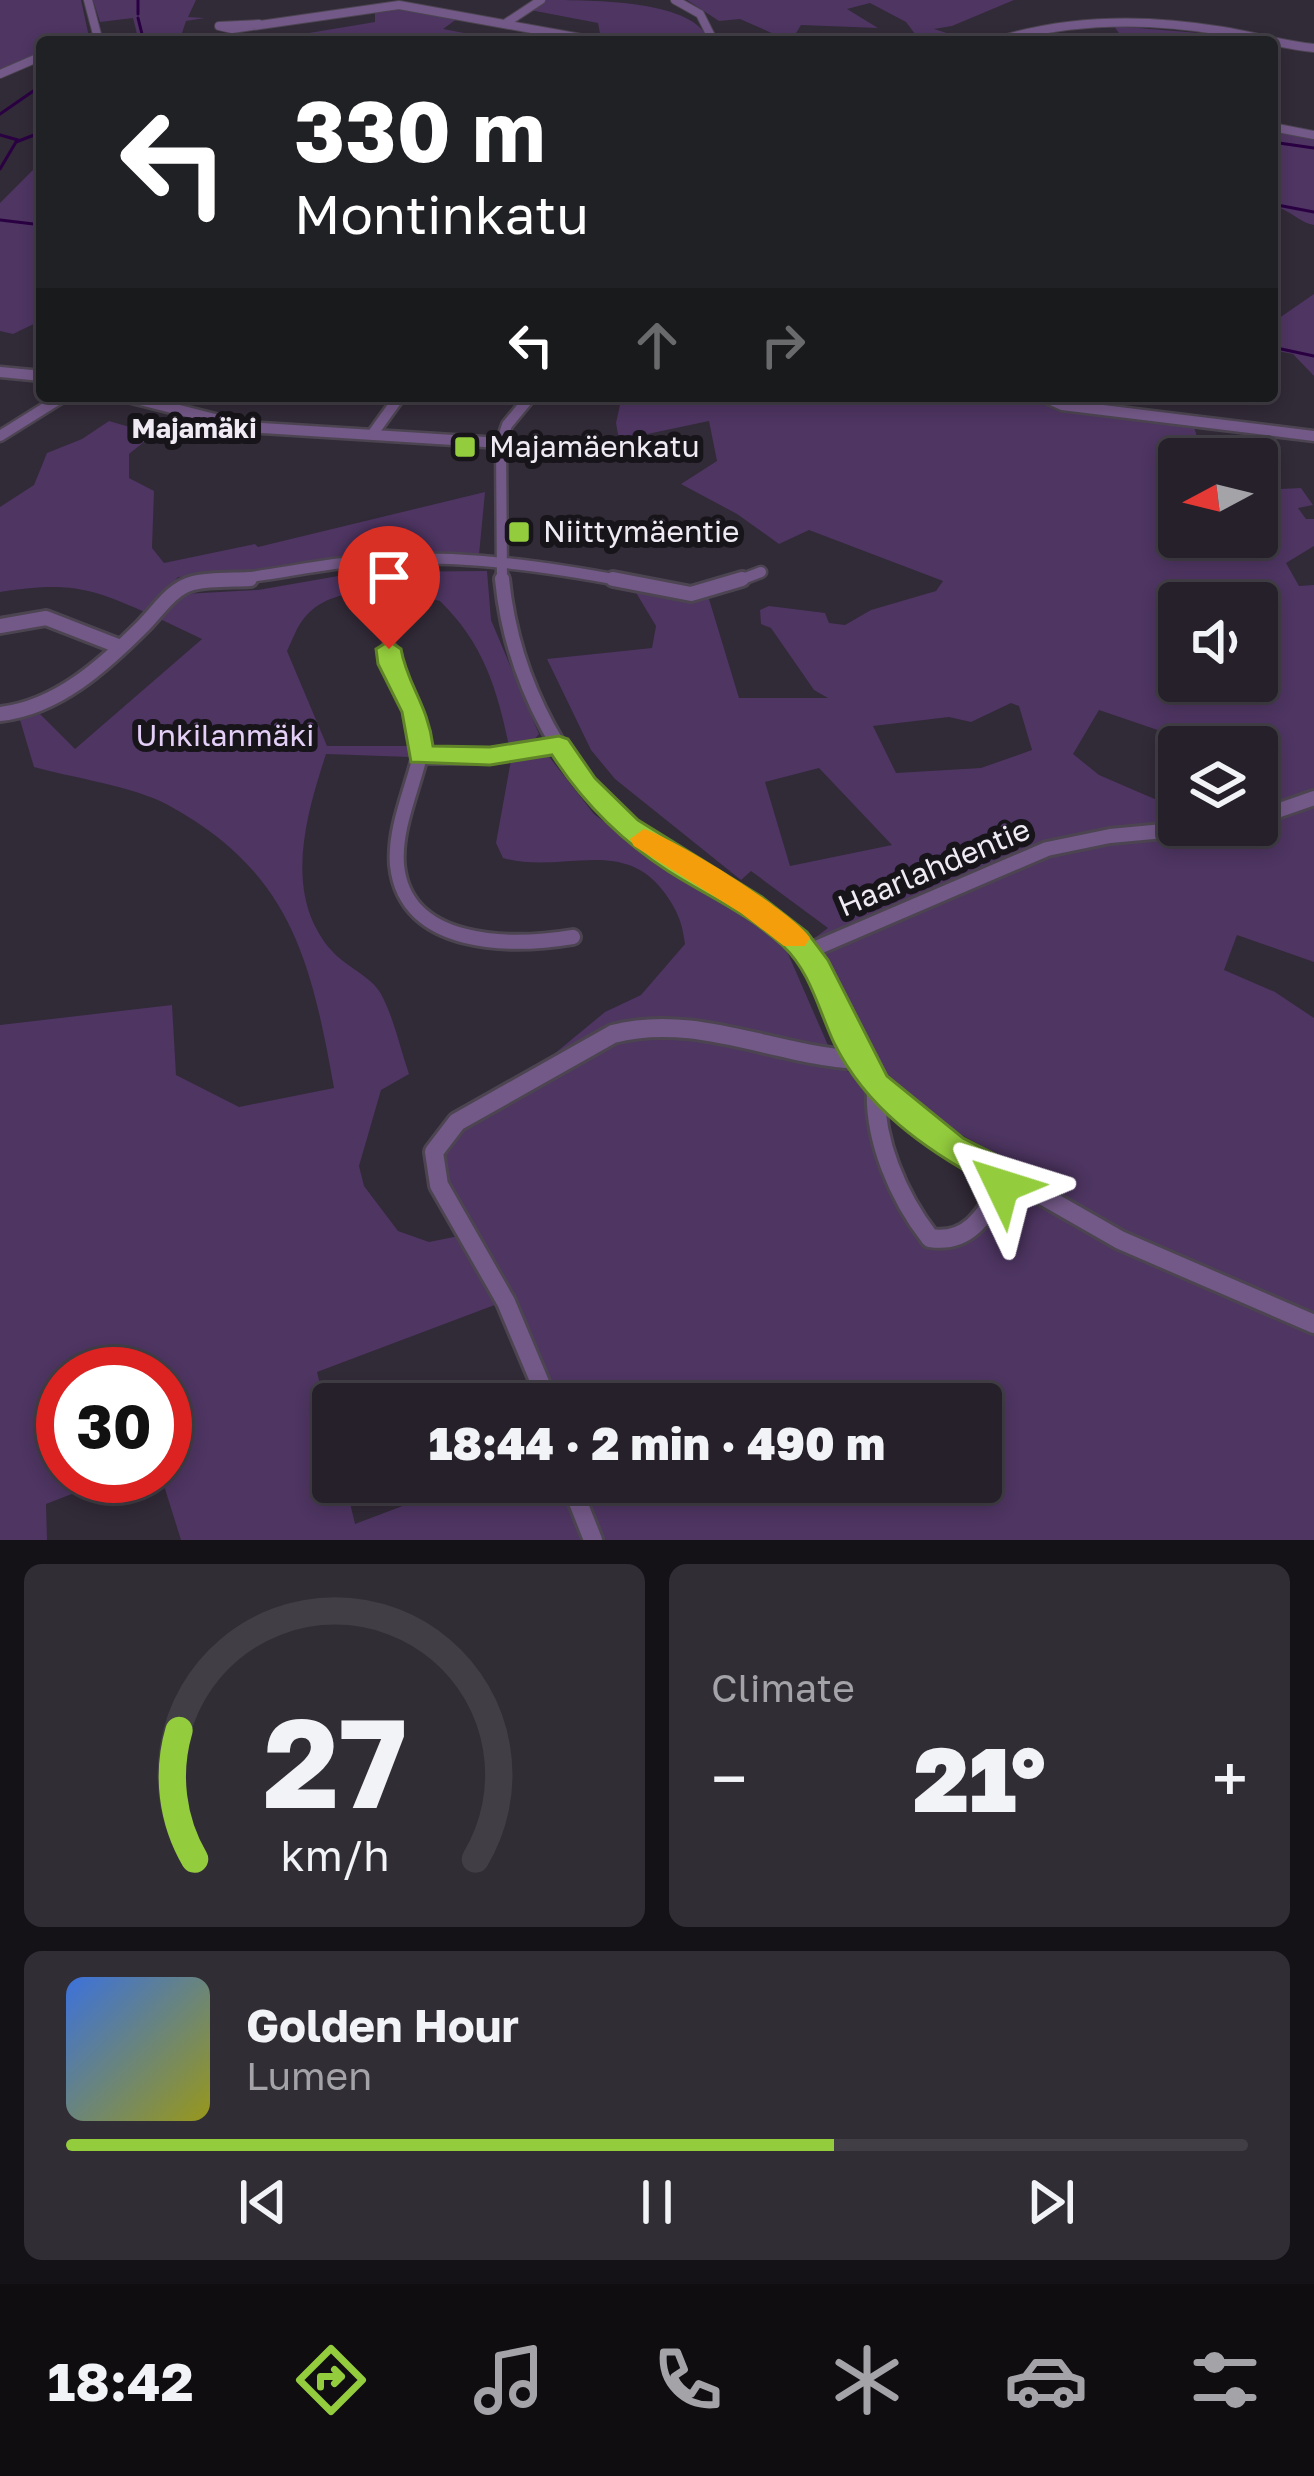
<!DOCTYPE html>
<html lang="en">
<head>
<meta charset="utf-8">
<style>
  :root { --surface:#252029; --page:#312d35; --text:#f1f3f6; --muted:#a3a3a8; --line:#423e46; --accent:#93cc3d }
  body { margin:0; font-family:"Golos Text",sans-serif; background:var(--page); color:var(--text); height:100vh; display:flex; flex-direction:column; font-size:45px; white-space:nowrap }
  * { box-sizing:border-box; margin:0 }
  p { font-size:39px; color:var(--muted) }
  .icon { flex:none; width:66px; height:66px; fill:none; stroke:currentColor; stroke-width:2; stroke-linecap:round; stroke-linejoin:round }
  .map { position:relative; height:1540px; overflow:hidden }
  .details { display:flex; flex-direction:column; gap:24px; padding:24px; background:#141217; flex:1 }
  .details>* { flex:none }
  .guide { position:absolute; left:36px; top:36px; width:1242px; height:366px; border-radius:12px; box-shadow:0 6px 18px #0003,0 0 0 3px var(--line); background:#202124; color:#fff; overflow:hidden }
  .needle { width:78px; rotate:263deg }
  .buttons { position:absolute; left:1158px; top:438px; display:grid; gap:24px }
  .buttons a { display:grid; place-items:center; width:120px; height:120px; border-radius:12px; background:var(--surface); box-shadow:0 6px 18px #0003,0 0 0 3px var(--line); font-size:60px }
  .speed { position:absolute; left:36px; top:1347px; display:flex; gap:24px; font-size:60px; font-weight:700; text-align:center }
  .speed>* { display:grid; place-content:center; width:156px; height:156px; border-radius:50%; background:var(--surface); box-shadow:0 6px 18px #0003,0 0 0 3px var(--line); line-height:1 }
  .speed .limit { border:18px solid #d22; background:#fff; color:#111 }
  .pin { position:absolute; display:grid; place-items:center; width:102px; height:102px; color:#fff; margin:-123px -51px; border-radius:50% 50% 50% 0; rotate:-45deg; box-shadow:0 0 12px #0007 }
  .pin .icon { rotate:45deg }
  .me { position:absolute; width:132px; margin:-66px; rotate:311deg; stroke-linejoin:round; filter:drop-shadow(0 0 9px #0008) }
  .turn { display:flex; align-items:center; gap:42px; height:252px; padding:0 60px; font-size:54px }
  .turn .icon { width:156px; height:156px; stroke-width:2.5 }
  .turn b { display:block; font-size:84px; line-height:102px }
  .lanes { display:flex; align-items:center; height:114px; padding:0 60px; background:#0003; justify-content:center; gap:60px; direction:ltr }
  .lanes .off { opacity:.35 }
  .big { font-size:90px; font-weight:800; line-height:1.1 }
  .details .tile { flex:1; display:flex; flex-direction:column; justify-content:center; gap:18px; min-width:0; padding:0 42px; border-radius:18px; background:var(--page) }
  .details .dial { align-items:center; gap:0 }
  .dial svg { height:312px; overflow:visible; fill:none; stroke:var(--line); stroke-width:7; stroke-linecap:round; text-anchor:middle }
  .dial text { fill:var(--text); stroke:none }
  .song { display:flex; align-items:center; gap:36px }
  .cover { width:144px; height:144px; border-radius:18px; background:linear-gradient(135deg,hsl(220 70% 55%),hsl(60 70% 35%)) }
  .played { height:12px; border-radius:6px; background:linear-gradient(90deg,var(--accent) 65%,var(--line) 65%) }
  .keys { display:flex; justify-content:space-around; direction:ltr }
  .heat { display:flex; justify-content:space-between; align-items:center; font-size:66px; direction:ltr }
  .details .tiles { flex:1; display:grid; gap:24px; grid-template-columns:1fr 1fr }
  .tile:last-child { grid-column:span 2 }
  .trip { position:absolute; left:312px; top:1383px; width:690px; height:120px; border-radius:12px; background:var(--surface); box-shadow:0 6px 18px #0003,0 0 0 3px var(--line); font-weight:800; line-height:120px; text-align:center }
  .menu { display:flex; height:192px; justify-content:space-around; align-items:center; background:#0f0d10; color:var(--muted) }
  .menu .icon { width:84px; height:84px }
  .menu .selected { color:var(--accent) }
  .menu b { font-size:54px; color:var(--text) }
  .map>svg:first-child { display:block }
  .green { fill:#4e3562; fill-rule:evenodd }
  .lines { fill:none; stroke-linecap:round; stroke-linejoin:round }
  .stream { stroke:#2a0042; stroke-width:3 }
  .minor-far3-casing { stroke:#4c4551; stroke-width:10 }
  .minor-far2-casing { stroke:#4c4551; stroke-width:15 }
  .minor-far1-casing { stroke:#4c4551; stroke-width:20 }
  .minor-casing { stroke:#4c4551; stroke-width:24 }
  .minor-far3 { stroke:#735988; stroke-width:8 }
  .minor-far2 { stroke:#735988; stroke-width:10 }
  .minor-far1 { stroke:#735988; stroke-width:14 }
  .minor { stroke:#735988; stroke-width:18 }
  .route { fill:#93cc3d; stroke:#608528; stroke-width:3 }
  .slow { fill:#f59e0b }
  .poi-dot { fill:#93cc3d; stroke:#17141a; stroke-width:4.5 }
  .labels { text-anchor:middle; stroke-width:12; stroke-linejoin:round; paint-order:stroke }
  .far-neighbourhood-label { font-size:27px; font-weight:bold; fill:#efeaf3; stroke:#17141a }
  .poi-label { font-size:30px; fill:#efeaf3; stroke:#17141a; text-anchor:start }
  .park-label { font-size:30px; fill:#e4cff7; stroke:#17141a }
  .street-label { font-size:30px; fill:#efeaf3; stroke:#17141a }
</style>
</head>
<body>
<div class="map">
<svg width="1314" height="1540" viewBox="0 0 1314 1540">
  <rect width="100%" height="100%" fill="#312a37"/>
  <g class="green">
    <polygon points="0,0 81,0 89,37 80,42 42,42 42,54 0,72"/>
    <polygon points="93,0 196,0 188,17 205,18 186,21 179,42 139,42 133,18 100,22"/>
    <path d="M 545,0 C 593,0 698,0 709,42 L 613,42 L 601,39 L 598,23 L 530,10 Z"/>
    <polygon points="687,0 1014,0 952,26 934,29 975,42 872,42 918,38 906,22 870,3 847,9 878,28 801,25 793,38 783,38 740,19 719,21"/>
    <polygon points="393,6 461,16 443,29 511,42 255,42 375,22 375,7"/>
    <polygon points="1114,26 1223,35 1202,42 1097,42 1121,36"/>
    <path d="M 1272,131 L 1314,139 L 1314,225 C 1298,222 1290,209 1272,206 Z"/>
    <polygon points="42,161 42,320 13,334 0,331 0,203"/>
    <polygon points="1314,294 1314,376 1293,354 1272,350 1272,323"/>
    <path d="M 622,396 L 1035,396 L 1043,405 L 1193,424 L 1204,459 L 1179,459 L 1179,537 L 1257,537 L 1257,490 L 1301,488 L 1313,505 L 1298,508 L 1306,519 L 1314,519 L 1314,546 L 1286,563 L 1299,586 L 1314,585 L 1314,962 L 1237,935 L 1224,970 L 1275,992 L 1314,1018 L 1314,1540 L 604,1540 L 577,1482 L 981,1482 L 981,1404 L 556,1404 L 503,1276 L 446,1178 L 444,1155 L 455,1134 L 524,1091 L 525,1078 L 605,1012 L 641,995 L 685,944 C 682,921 677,910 664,892 C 622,835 560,875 503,858 L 496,843 L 511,760 L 547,754 L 594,814 L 636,846 L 779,933 L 837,1066 L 862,1079 L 870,1124 L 933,1246 C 980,1260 1002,1204 1025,1171 L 899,1099 L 812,940 L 828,928 L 751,871 L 741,880 L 615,779 L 591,750 L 547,659 L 652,648 L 656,626 L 632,586 L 709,599 L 739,698 L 828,698 L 814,690 L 771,628 L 761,624 L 760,610 L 769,606 L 825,613 L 829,623 L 845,625 L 871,610 L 936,591 L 943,581 L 809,530 L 779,544 L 737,514 L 681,484 L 717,461 L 709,421 L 619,440 L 616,423 ZM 1179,603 L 1257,603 L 1257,681 L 1179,681 ZM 1011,703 L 1019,706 L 1032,750 L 981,768 L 896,773 L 873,726 L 949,717 L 971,722 ZM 1099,710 L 1187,740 L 1184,747 L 1257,747 L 1257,825 L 1179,825 L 1179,757 L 1157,800 L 1099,775 L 1073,754 ZM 819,768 L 892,845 L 790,866 L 765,782 Z"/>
    <path d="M 109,421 L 154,434 L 129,454 L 129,478 L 154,491 L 152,548 L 164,563 L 255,544 L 258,547 L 485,492 L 479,555 C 378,554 279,576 178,577 L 149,614 C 87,586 67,582 0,592 L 0,507 L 34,485 L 47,453 L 82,439 Z"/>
    <path d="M 487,571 L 491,620 L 539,734 L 533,741 L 509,746 C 497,688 483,643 440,601 C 401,591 335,581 305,617 C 297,626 292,641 287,651 L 327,746 L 412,746 L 410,757 L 326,754 C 306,816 282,895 332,951 C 345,966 372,977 381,994 C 394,1018 400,1048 409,1074 L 381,1090 L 359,1166 L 364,1186 L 398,1231 L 429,1242 L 459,1236 L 500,1303 L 317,1372 L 333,1437 L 333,1482 L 345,1482 L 355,1524 L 466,1482 L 563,1482 L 585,1540 L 181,1540 L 161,1476 L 165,1374 L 63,1374 L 63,1476 L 118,1476 L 46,1504 L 47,1540 L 0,1540 L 0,1025 L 172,1005 L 176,1075 L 239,1107 L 334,1088 C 311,960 291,872 168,805 C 133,786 73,778 34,767 L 20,720 L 40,714 L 75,749 L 202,639 L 160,619 L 183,594 L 258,590 L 361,572 Z"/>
  </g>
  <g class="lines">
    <g class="stream">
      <polyline points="138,0 138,14"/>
      <polyline points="138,18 144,42"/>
      <polyline points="0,114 42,85"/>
      <polyline points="0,135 18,140"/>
      <polyline points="1272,142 1314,148"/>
      <polyline points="0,169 16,142 42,132"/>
      <polyline points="1272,204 1314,212"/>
      <polyline points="0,220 42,225"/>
      <polyline points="1272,347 1314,356"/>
    </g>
    <g class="minor-far3-casing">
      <g id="minor-far3">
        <polyline points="88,0 99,42"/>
        <polyline points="675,0 700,14 714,42"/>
        <polyline points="506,23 541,0"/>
        <polyline points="259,24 219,26 232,29 399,5 603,42"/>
        <path d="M 994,42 C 1069,18 1146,18 1223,31 C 1254,36 1283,45 1314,48"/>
        <polyline points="0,74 42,56"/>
        <polyline points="1272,127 1314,135"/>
      </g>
    </g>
    <g class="minor-far2-casing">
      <g id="minor-far2">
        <polyline points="0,372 42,376"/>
        <polyline points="124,396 247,427 501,443"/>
        <polyline points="1042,396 1062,405 1314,436"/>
        <polyline points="374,432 400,396"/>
        <polyline points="0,436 64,396"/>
        <path d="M 206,582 C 250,579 291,570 334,564 C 437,551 529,563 629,582"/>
        <polyline points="502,582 501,443 507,425 531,396"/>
        <polyline points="735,582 761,572"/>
      </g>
    </g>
    <g class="minor-far1-casing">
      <g id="minor-far1">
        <path d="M 502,579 C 512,680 565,786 651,843 C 724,892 797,914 833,1002"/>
        <polyline points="613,579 691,594 742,579"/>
        <polyline points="0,626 46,618 118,646"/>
        <polyline points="389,649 417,727 420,756"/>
        <path d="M 0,714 C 57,708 104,665 143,626 C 158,611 172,588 193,583 C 210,579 232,580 250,579"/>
        <path d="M 558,745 L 490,756 L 420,756 C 412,790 394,829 397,865 C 405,948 512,947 573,937"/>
        <polyline points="1257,818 1314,798"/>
        <polyline points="807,952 1047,849 1110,836 1228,825"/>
      </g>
    </g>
    <g class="minor-casing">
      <g id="minor">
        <polyline points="832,999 864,1069 919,1125 1120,1240 1314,1324"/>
        <path d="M 876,1086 C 873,1139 898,1197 930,1238 C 973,1245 988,1208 1008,1177"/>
        <path d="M 549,1404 L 506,1302 L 439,1185 L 434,1152 L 457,1122 L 613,1034 C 696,1012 776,1056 859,1060"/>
        <polyline points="570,1482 593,1540"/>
      </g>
    </g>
    <use href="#minor-far3" class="minor-far3"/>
    <use href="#minor-far2" class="minor-far2"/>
    <use href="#minor-far1" class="minor-far1"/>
    <use href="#minor" class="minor"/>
  </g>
  <path class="route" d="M 389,641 L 401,649 C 407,684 428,705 433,746 L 490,747 L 559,736 L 568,739 L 595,778 L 638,820 L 762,897 L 807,932 L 828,960 L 887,1076 L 963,1138 L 1020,1167 L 1025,1178 L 1014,1197 L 1002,1201 L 990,1197 L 987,1183 C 924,1149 866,1108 834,1043 C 819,1011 810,971 783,946 C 749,914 707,896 668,871 C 620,840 583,803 552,755 L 490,765 L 411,762 L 402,712 L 378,664 L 376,649 Z"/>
  <path class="slow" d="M 644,829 C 674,838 795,913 810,938 L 805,946 L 784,946 L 741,913 L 634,846 L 630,839 Z"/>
  <g class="poi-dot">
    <rect x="453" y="435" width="24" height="24" rx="6"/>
    <rect x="507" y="520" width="24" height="24" rx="6"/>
  </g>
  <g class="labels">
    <g class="far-neighbourhood-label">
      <text x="194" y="438">Majamäki</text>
    </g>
    <g class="poi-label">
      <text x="489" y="457">Majamäenkatu</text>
      <text x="543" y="542">Niittymäentie</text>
    </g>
    <g class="park-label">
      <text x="225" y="746">Unkilanmäki</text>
    </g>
    <g class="street-label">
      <text transform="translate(934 868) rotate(-23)" y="10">Haarlahdentie</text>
    </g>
  </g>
</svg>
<div class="buttons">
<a><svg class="needle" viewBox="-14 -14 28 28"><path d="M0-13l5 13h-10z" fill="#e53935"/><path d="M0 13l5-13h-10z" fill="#a3a3a8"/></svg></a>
<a><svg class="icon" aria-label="sound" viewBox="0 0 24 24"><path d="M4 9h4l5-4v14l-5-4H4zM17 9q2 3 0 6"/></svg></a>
<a><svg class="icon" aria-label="layers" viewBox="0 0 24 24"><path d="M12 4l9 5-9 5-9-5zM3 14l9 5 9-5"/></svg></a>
</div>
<div class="speed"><div class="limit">30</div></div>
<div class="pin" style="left:389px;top:649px;background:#d93025"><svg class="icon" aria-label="arrive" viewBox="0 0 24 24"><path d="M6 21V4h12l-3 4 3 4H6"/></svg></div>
<svg class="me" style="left:1002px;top:1186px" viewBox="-20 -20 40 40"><path d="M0-17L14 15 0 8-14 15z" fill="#93cc3d" stroke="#fff" stroke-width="4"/></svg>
<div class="trip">18:44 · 2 min · 490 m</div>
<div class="guide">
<div class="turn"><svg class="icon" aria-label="left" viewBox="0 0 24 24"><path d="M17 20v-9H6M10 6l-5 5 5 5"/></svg><div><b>330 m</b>Montinkatu</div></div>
<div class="lanes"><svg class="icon" aria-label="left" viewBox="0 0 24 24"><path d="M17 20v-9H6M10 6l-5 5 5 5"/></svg><svg class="icon off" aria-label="ahead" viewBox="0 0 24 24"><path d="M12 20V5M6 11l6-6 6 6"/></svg><svg class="icon off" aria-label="right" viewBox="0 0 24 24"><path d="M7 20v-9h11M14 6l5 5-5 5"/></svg></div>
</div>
</div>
<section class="details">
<div class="tiles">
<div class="tile dial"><svg viewBox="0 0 100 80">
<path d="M14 69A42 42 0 1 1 86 69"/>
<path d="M14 69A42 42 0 0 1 10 36" stroke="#93cc3d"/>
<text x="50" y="56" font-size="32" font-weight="700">27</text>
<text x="50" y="72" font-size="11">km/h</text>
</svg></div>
<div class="tile"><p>Climate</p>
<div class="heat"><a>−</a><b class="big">21°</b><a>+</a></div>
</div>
<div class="tile">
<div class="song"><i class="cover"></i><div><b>Golden Hour</b><p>Lumen</p></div></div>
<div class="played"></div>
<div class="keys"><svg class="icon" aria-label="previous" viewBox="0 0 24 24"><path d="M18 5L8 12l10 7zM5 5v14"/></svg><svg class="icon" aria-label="pause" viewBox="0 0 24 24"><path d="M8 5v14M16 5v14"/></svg><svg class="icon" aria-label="next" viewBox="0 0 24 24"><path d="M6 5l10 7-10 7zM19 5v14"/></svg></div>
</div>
</div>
</section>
<nav class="menu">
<b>18:42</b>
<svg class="icon selected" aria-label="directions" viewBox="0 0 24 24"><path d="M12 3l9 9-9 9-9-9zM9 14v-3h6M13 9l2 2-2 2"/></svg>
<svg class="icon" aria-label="music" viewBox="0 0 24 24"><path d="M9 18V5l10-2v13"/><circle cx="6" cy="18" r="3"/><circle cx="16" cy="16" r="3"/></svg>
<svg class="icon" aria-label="phone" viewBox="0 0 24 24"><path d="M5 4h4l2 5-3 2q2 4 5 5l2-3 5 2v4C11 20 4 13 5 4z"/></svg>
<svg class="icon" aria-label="climate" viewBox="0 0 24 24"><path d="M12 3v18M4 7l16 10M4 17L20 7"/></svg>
<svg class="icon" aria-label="car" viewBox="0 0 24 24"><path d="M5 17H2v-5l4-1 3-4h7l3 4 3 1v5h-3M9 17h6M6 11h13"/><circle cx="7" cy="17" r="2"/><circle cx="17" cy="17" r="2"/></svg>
<svg class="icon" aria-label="filters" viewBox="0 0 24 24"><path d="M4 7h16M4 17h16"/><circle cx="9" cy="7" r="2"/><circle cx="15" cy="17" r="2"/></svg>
</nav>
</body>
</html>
